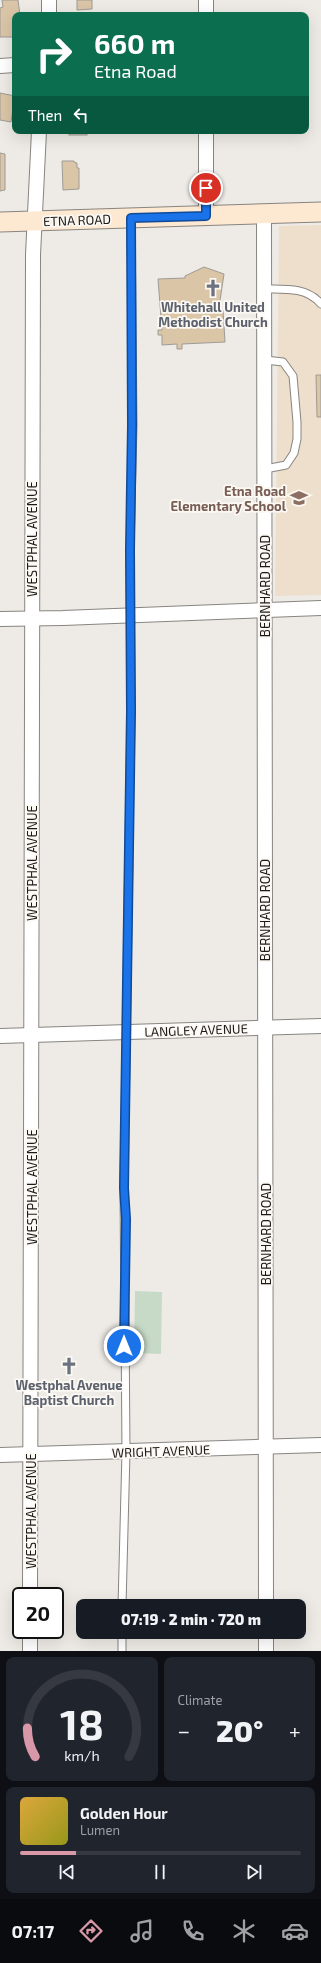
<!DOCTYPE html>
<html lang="en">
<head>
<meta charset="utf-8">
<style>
  :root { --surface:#171b24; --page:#20242c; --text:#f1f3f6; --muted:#9ea1a6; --line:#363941; --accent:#d898a8 }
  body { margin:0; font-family:"Exo 2",sans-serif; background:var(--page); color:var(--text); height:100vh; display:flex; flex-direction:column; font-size:15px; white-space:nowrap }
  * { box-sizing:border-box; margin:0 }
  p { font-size:13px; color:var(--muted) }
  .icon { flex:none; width:22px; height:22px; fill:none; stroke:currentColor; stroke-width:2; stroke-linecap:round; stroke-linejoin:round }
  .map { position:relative; height:1651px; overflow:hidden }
  .drawer { display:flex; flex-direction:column; gap:6px; padding:6px; background:#0d0f14; flex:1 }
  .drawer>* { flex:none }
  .guide { position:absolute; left:12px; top:12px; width:297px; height:122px; border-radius:8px; box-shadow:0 4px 16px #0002; background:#0b6e4f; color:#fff; overflow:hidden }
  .speed { position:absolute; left:12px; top:1587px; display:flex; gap:8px; font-size:20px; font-weight:700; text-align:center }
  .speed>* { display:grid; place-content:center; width:52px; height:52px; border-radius:50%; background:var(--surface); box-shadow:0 4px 16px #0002; line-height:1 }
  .speed .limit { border:2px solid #111; border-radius:6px; background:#fff; color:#111 }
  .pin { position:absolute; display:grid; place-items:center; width:34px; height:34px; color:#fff; margin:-17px; border:2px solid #fff; border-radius:50%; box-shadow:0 1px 4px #0007 }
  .me { position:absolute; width:44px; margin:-22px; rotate:0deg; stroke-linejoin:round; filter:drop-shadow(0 0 3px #0008) }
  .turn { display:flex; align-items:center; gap:14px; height:84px; padding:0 16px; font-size:18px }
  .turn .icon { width:52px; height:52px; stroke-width:2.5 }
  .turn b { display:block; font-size:28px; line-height:34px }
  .then { display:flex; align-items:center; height:38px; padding:0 16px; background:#0003; gap:8px; font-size:15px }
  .big { font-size:30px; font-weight:800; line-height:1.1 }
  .drawer .tile { flex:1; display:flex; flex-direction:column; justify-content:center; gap:6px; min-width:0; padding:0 14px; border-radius:8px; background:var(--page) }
  .drawer .dial { align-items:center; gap:0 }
  .dial svg { height:104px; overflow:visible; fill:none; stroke:var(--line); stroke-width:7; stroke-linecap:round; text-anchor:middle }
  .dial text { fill:var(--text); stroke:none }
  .song { display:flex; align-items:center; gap:12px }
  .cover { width:48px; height:48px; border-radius:6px; background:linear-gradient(135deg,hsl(40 70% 55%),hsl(60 70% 35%)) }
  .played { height:4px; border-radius:2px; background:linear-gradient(90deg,var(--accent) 20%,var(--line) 20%) }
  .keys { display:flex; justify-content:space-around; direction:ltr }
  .heat { display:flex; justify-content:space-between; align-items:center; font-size:22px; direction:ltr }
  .drawer .tiles { flex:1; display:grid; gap:6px; grid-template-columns:1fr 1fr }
  .tile:last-child { grid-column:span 2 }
  .trip { position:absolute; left:76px; top:1599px; width:230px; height:40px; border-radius:8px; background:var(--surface); box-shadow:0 4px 16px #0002; font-weight:800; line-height:40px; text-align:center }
  .dock { display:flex; height:64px; justify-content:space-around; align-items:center; background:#090b0e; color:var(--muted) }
  .dock .icon { width:28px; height:28px }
  .dock .selected { color:var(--accent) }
  .dock b { font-size:18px; color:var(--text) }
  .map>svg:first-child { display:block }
  .education { fill:#eedfcc }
  .green { fill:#c7dac8 }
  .building { fill:#dac5a7; stroke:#9e9b96 }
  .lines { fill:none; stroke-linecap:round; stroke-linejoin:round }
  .lane-casing { stroke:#888580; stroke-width:9 }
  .street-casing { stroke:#888580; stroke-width:16 }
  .secondary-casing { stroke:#888580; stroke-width:21 }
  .lane { stroke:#fff; stroke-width:7 }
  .street { stroke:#fff; stroke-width:14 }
  .secondary { stroke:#fde8d2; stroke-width:19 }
  .route-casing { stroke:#114b97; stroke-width:10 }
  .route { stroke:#1a73e8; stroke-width:7 }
  .labels { text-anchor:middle; stroke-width:3.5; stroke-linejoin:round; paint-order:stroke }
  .street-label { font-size:13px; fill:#1b1a18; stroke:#fcf8f3 }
  .worship-label { font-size:13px; font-weight:bold; fill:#5b616d; stroke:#fcf8f3 }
  .education-label { font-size:13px; font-weight:bold; fill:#785e54; stroke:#fcf8f3; text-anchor:end }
</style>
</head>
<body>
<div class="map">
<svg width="321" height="1651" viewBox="0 0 321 1651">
  <rect width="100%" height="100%" fill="#eeebe6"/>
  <polygon class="education" points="321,225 321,595 275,596 279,226"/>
  <polygon class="green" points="135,1291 162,1292 161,1354 134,1353"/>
  <g class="building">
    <polygon points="2,0 18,0 20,15 15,15 15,37 0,37 0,8 3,7"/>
    <polygon points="77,0 92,0 92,9 77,10"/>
    <polygon points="0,93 15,96 11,122 0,120"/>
    <rect x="69" y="131" width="18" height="4"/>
    <polygon points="0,153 5,154 5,190 0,191"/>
    <polygon points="62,161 74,161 74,162 77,163 77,168 79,168 79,189 63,190"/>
    <polygon points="204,267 224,274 219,307 215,308 216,310 223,310 225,342 182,344 182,349 177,349 177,344 162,345 162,335 158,335 158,330 162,330 158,279 185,278 185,276"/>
    <polygon points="316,375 321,375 321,417 317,417"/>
  </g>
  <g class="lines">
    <g class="lane-casing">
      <g id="lane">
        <path d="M 265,289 C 285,289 307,287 321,304"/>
        <polyline points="265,360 283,362 293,376 297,422 297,439 294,453 286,465 265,469"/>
        <polyline points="122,1606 126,1452 124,1188 131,711 130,550 133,425 131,218"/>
        <polyline points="122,1632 122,1651"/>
      </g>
    </g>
    <g class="street-casing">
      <g id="street">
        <polyline points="206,0 206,15"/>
        <polyline points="49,15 49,0"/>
        <polyline points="0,66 15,65"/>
        <polyline points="206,131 206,216"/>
        <polyline points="264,214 266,1606"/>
        <polyline points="0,619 63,618 321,608"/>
        <polyline points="0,1036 321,1026"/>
        <polyline points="0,1455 321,1445"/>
        <polyline points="30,1596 33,255 39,131"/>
        <polyline points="266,1632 266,1651"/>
        <polyline points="30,1651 30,1630"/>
      </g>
    </g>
    <g class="secondary-casing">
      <polyline id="secondary" points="0,222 321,212"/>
    </g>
    <use href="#lane" class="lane"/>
    <use href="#street" class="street"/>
    <use href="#secondary" class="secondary"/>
  </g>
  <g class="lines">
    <g class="route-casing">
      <polyline id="route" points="124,1346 126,1219 124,1188 131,711 130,550 132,425 131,218 206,216 206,188"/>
    </g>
    <use href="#route" class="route"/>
  </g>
  <defs>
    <g id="church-bare" transform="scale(1.38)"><path d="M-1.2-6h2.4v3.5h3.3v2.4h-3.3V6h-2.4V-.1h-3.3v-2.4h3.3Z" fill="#6b7280" stroke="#fcf8f3" stroke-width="2.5" paint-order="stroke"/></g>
    <g id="school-bare" transform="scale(1.38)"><path d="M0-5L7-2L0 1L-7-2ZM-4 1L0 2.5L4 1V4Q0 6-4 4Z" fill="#8d6e63" stroke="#fcf8f3" stroke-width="2.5" paint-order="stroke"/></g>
  </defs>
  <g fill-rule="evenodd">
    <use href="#church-bare" x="213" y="288"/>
    <use href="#school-bare" x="299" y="498"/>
    <use href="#church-bare" x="69" y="1366"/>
  </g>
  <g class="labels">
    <g class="street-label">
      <text transform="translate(77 220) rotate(-2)" y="5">ETNA ROAD</text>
      <text transform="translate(32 539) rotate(-90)" y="5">WESTPHAL AVENUE</text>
      <text transform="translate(265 586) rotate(-90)" y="5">BERNHARD ROAD</text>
      <text transform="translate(32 863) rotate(-90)" y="5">WESTPHAL AVENUE</text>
      <text transform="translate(265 910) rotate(-90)" y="5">BERNHARD ROAD</text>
      <text transform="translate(196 1030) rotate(-2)" y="5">LANGLEY AVENUE</text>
      <text transform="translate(32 1187) rotate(-90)" y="5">WESTPHAL AVENUE</text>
      <text transform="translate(266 1234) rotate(-90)" y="5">BERNHARD ROAD</text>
      <text transform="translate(161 1451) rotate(-2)" y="5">WRIGHT AVENUE</text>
      <text transform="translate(31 1511) rotate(-90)" y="5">WESTPHAL AVENUE</text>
    </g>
    <g class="worship-label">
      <text x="213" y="312">Whitehall United<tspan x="213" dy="15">Methodist Church</tspan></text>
      <text x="69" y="1390">Westphal Avenue<tspan x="69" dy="15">Baptist Church</tspan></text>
    </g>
    <g class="education-label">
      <text x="286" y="496">Etna Road<tspan x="286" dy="15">Elementary School</tspan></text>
    </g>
  </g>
</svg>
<div class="speed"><div class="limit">20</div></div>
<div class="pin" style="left:206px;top:188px;background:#d93025"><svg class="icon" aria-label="arrive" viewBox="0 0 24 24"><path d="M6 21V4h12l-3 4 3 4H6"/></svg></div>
<svg class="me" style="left:124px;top:1346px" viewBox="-20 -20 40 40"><circle r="17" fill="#1a73e8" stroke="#fff" stroke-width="3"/><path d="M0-11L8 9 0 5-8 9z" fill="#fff"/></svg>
<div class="trip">07:19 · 2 min · 720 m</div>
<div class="guide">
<div class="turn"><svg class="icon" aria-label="right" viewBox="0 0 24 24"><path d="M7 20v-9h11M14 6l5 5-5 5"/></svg><div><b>660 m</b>Etna Road</div></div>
<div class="then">Then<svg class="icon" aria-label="left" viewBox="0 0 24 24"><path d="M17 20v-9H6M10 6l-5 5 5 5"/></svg></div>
</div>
</div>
<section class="drawer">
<div class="tiles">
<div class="tile dial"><svg viewBox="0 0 100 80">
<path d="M14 69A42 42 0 1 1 86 69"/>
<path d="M14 69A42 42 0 0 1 8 47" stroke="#d898a8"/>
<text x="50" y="56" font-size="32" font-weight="700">18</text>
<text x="50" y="72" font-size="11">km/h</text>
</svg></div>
<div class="tile"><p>Climate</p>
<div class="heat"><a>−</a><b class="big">20°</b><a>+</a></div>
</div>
<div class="tile">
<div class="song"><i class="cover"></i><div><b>Golden Hour</b><p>Lumen</p></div></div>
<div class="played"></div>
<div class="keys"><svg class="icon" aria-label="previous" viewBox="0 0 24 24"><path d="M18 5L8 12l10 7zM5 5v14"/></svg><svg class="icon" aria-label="pause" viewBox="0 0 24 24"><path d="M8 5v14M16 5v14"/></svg><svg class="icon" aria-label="next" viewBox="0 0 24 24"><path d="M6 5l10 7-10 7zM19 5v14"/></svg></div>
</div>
</div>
</section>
<nav class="dock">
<b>07:17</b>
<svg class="icon selected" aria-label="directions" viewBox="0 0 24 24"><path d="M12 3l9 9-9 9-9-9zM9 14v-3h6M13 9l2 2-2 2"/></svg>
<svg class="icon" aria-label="music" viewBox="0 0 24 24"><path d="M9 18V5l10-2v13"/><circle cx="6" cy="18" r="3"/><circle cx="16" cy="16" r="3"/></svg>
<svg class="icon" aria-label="phone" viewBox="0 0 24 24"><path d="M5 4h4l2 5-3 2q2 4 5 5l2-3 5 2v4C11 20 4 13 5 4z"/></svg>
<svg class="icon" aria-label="climate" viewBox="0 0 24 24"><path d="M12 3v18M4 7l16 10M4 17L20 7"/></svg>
<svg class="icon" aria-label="car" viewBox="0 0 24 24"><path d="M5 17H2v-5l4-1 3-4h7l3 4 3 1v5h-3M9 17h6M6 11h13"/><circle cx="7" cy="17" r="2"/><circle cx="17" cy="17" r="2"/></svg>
</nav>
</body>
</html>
